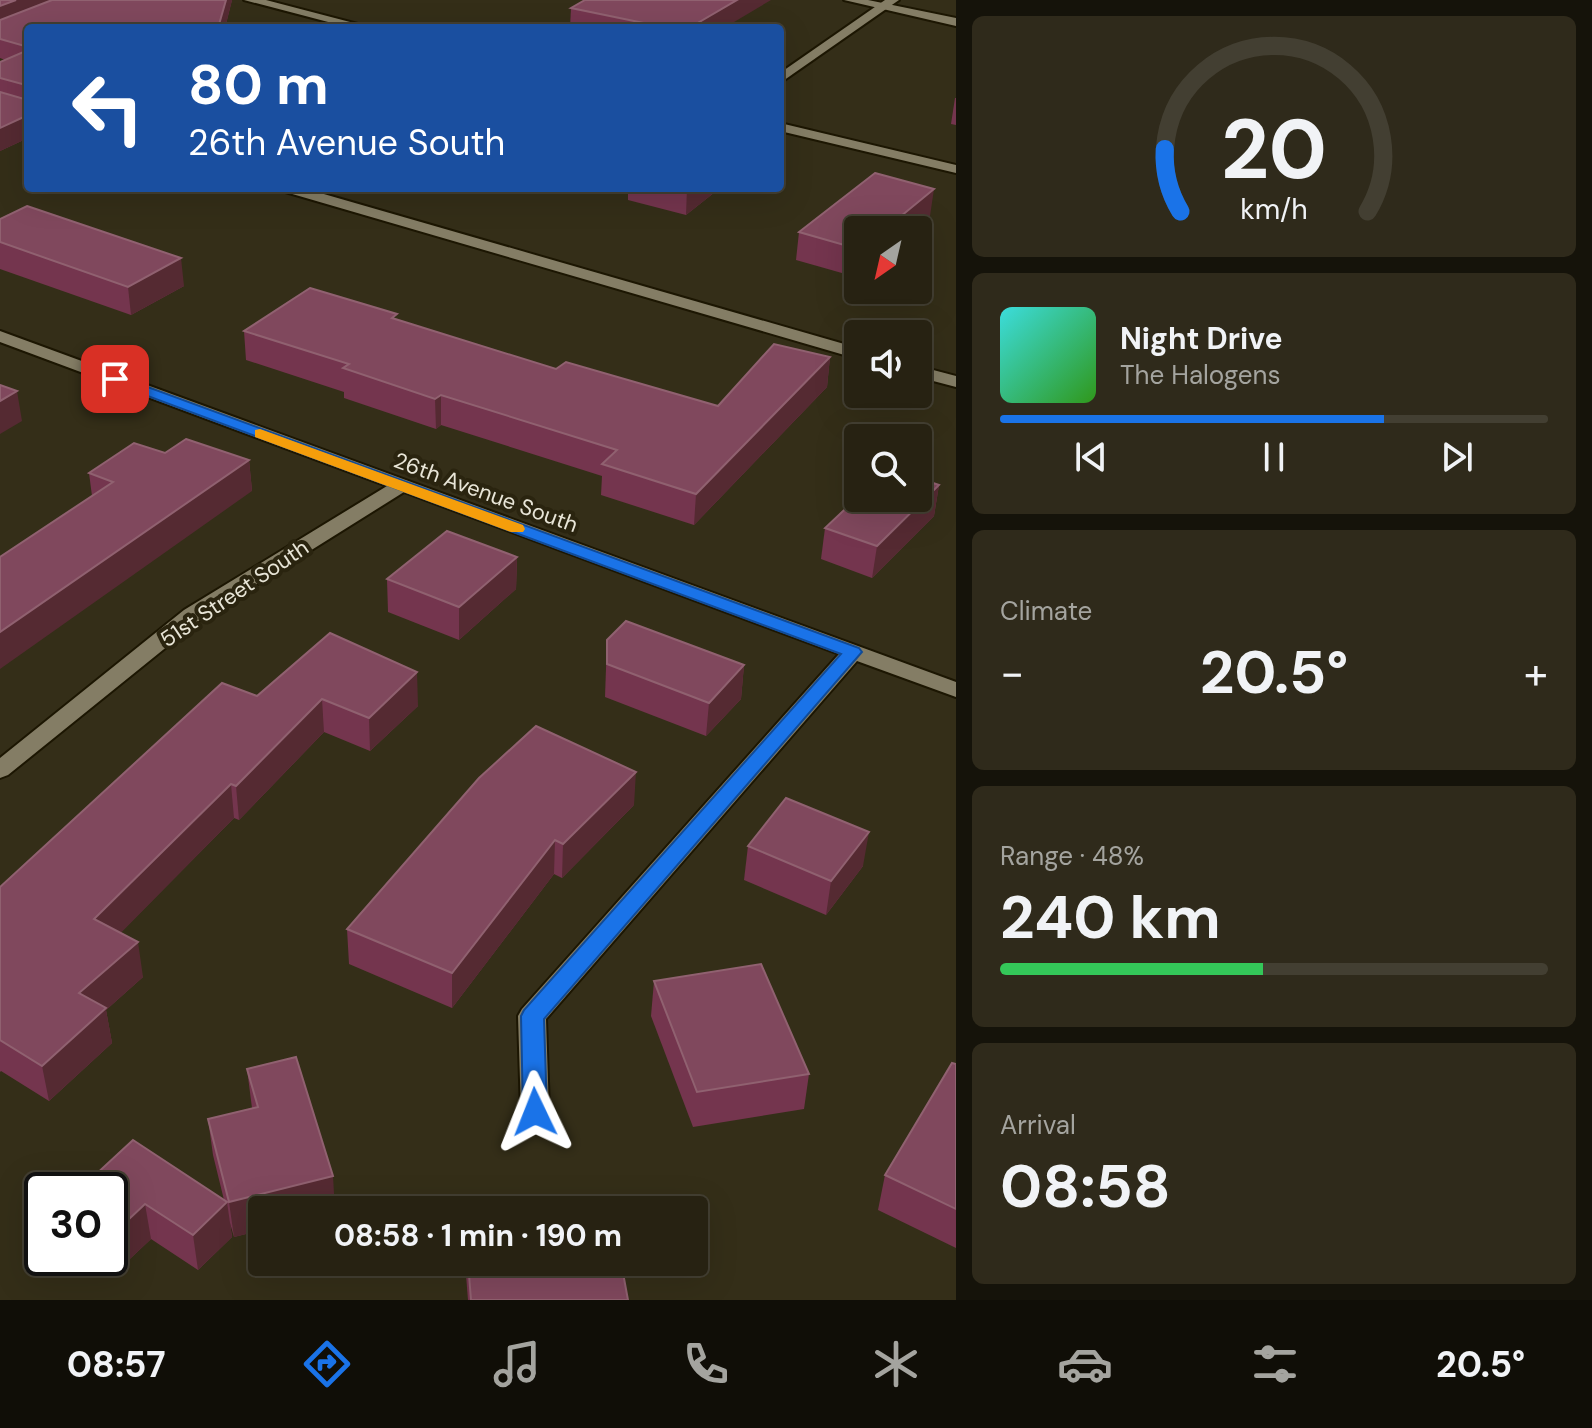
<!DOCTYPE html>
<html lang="en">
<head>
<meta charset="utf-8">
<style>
  :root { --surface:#272212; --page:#2f2a1b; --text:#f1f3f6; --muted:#a4a49f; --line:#433f32; --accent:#1a73e8 }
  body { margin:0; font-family:"DM Sans",sans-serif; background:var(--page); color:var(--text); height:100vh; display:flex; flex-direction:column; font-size:30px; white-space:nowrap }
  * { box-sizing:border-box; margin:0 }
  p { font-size:26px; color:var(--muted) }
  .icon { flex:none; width:44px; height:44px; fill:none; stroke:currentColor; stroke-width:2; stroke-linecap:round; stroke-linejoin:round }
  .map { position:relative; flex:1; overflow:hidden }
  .sheet { display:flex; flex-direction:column; gap:16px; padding:16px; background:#15130a; width:636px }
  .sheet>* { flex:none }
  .guide { position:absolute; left:24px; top:24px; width:760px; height:168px; border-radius:8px; box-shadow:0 8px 32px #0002,0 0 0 2px var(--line); background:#1a4fa0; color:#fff; overflow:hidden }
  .needle { width:52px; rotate:214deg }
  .fabs { position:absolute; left:844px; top:216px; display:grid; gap:16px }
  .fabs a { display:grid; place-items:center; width:88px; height:88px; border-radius:8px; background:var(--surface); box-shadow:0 8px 32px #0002,0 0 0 2px var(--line); font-size:40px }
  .speed { position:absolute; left:24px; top:1172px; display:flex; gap:16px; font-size:40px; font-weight:700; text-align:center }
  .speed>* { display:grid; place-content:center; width:104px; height:104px; border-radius:50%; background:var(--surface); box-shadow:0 8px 32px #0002,0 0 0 2px var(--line); line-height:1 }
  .speed .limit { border:4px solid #111; border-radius:12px; background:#fff; color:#111 }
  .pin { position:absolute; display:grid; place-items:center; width:68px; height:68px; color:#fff; margin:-34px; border-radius:16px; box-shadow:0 4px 12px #0006 }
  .me { position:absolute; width:88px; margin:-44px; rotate:358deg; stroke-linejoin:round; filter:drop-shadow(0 0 6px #0008) }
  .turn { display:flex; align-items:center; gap:28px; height:168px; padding:0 32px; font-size:36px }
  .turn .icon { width:104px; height:104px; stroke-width:2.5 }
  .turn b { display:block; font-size:56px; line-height:68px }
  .big { font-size:60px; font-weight:700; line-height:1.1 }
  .sheet .widget { flex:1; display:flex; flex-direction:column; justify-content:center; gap:12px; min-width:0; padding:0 28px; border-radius:12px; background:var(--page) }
  .sheet .dial { align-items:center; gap:0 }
  .dial svg { height:208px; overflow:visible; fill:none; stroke:var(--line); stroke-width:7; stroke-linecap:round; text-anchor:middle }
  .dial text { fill:var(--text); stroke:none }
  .song { display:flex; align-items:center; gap:24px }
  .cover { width:96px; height:96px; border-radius:12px; background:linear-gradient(135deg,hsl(180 70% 55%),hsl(110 70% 35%)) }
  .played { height:8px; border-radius:4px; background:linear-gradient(90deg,var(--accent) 70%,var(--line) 70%) }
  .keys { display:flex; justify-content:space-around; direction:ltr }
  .heat { display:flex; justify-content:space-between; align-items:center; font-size:44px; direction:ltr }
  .charge { height:12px; border-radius:6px; background:linear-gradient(90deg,#34c759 48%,var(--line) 0) }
  .trip { position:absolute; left:248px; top:1196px; width:460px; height:80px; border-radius:8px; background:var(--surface); box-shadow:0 8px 32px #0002,0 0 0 2px var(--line); font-weight:700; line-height:80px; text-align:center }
  .dock { display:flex; height:128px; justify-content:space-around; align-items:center; background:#100e07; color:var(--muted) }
  .dock .icon { width:56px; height:56px }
  .dock .selected { color:var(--accent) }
  .dock b { font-size:36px; color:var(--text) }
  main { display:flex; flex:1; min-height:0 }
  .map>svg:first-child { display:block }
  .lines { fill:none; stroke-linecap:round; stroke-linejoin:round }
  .service-casing { stroke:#1c1602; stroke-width:4 }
  .minor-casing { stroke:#1c1602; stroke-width:4 }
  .service { fill:#847d65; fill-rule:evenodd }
  .minor { fill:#847d65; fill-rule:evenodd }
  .wall { fill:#74354e }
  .shaded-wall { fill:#552a32 }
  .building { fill:#80485d; stroke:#906170; stroke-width:2 }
  .route { fill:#1a73e8; stroke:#114b97; stroke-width:2 }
  .slow { fill:#f59e0b }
  .labels { text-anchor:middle; stroke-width:8; stroke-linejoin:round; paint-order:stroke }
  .street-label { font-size:22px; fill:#e8e5d7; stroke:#2a240f }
</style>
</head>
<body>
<main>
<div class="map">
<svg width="956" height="1300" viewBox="0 0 956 1300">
  <rect width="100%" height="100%" fill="#342e18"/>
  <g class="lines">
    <g class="service-casing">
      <g id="service">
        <polygon points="844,0 868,0 956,18 956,26"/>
        <polygon points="279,188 303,188 858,348 858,359 282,191"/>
        <polygon points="918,366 956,376 956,387 918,377"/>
      </g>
    </g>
    <g class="minor-casing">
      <g id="minor">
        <polygon points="244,0 266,0 373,28 351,28"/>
        <polygon points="885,0 899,0 780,83 780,73"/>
        <polygon points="780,123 956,165 956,173 780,131"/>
        <polygon points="0,331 956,682 956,697 857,661 546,1019 549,1112 545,1120 535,1123 525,1120 521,1112 518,1016 522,1009 839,654 404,492 200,620 8,775 0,778 0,758 184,610 387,486 0,342"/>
      </g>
    </g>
    <use href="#service" class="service"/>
    <use href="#minor" class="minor"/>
  </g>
  <g class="wall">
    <polygon points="0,0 232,0 225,28 28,28 28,138 0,151 0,62 5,60 0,58"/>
    <polygon points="571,8 724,28 570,28"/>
    <polygon points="955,98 956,98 956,125 951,124"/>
    <polygon points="628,188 720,188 686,215 628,200"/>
    <polygon points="930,216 913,230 858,230 858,276 856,277 796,260 799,232"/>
    <polygon points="0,219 184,286 131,315 0,269"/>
    <polygon points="397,320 556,369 718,406 830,357 827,387 694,525 601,495 602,476 441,425 436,429 344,398 344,392 246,360 244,331"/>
    <polygon points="165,453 249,460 252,491 92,496 89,473"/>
    <polygon points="939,485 934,516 872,578 821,559 825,528"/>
    <polygon points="517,557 516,589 459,640 388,612 387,579"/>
    <polygon points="330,633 418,706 370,751 324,732 239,820 234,818 120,933 143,977 106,1010 112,1043 49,1101 1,1071 0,1072 0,887 257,696"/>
    <polygon points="607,640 744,665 741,699 706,736 605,697"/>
    <polygon points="634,805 562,878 554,874 452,1008 349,964 347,929"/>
    <polygon points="748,846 863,866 826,915 744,880"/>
    <polygon points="654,981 809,1074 804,1109 693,1127 651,1016"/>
    <polygon points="296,1057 262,1210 262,1230 234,1237 230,1223 232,1237 198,1270 151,1239 116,1272 96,1258 110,1258 110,1190 224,1200 213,1155 208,1119 252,1108 247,1069"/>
    <polygon points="956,1064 956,1248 878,1210 885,1175"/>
    <polygon points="465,1262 621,1262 628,1300 468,1300"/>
  </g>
  <g class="shaded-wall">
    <polygon points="16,0 58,0 0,27 0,6"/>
    <polygon points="226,0 232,0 225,28 218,28"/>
    <polygon points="737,0 771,0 724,28 689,28"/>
    <polygon points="28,115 28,138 0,151 0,128"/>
    <polygon points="687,188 720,188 686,215"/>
    <polygon points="934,189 930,216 913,230 884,230"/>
    <polygon points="181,258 184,286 131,315 128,287"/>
    <polygon points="830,357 827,387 694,525 696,494"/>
    <polygon points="17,391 22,421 0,434 0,401"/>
    <polygon points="441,395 441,425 436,429 435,399"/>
    <polygon points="249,460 252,491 0,669 0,632"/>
    <polygon points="939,485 934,516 872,578 877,546"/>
    <polygon points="517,557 516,589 459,640 459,607"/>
    <polygon points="744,665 741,699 706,736 709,703"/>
    <polygon points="417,672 418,706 370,751 369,718"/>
    <polygon points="322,699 324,732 239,820 236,786"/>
    <polygon points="636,772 634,805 562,878 563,844"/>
    <polygon points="231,784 234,818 100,954 94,919"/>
    <polygon points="869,832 863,866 826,915 831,881"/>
    <polygon points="555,840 554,874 452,1008 452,973"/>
    <polygon points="138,942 143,977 106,1010 112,1043 49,1101 42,1066 79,993"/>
    <polygon points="333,1176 335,1210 262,1210 262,1230 234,1237 229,1202"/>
    <polygon points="227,1202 232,1237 198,1270 193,1235"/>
    <polygon points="145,1204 151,1239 116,1272 110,1237"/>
  </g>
  <g class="building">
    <polygon points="0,0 16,0 0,6"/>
    <polygon points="52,0 226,0 218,28 28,28 28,47 0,39 0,20"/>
    <polygon points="585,0 737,0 689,28 668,28 571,8"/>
    <polygon points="28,50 28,96 26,85 0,78 0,62"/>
    <polygon points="0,92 24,99 28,96 28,115 0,128"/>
    <polygon points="875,173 934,189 884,230 858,230 858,249 799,232"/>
    <polygon points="27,206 181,258 128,287 0,242 0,219"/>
    <polygon points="310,288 397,314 392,318 556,369 566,362 718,406 774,344 830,357 696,494 602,464 617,450 441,395 435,399 343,368 349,364 244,331"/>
    <polygon points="0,385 17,391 0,401"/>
    <polygon points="186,439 249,460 0,632 0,557 113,482 89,473 134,443 165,453"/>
    <polygon points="918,478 939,485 877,546 825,528 858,497 858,498 918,498"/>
    <polygon points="447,531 517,557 459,607 387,579"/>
    <polygon points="626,621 744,665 709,703 607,664 607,640"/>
    <polygon points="330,633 417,672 369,718 322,699 236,786 231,784 94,919 138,942 79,993 106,1008 42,1066 0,1040 0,887 222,683 257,696"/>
    <polygon points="536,726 636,772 563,844 555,840 452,973 347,929 479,778"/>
    <polygon points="786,798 869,832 831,881 748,846"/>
    <polygon points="761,964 809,1074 697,1092 654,981"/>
    <polygon points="296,1057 333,1176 229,1202 208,1119 258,1107 247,1069"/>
    <polygon points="952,1063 956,1064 956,1209 885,1175"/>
    <polygon points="133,1140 227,1202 193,1235 145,1204 110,1237 110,1190 79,1190"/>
    <polygon points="468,1262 621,1262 628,1300 471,1300"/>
  </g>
  <polygon class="route" points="115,375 859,648 862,652 544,1019 547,1112 544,1119 535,1122 527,1119 523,1112 521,1016 524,1010 841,654 110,382 110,376"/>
  <polygon class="slow" points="260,429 523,525 525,529 523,532 511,532 255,437 255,430"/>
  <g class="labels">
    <g class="street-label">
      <text transform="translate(486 492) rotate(20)" y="8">26th Avenue South</text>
      <text transform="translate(234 593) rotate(-34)" y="8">51st Street South</text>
    </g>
  </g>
</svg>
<div class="fabs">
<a><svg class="needle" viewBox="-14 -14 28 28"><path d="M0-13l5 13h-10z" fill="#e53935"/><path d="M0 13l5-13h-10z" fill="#a4a49f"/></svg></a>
<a><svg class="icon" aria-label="sound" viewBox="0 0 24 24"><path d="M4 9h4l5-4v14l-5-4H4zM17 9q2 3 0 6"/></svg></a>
<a><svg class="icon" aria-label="search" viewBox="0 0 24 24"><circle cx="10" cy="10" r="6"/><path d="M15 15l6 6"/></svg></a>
</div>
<div class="speed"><div class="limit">30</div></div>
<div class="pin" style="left:115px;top:379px;background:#d93025"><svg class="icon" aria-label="arrive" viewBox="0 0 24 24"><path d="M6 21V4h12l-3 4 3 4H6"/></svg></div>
<svg class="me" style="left:535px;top:1112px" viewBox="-20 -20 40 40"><path d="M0-17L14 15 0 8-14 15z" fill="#1a73e8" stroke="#fff" stroke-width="4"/></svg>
<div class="trip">08:58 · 1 min · 190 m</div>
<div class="guide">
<div class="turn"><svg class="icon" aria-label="left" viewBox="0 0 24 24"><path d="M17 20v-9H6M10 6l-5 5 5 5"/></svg><div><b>80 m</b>26th Avenue South</div></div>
</div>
</div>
<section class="sheet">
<div class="widget dial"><svg viewBox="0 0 100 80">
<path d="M14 69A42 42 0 1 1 86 69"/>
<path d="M14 69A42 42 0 0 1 8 45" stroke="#1a73e8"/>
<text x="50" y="56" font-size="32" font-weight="700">20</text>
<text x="50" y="72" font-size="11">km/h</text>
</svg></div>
<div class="widget">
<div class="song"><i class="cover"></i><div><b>Night Drive</b><p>The Halogens</p></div></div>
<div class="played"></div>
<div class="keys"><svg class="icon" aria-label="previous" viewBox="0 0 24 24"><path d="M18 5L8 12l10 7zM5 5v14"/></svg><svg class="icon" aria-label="pause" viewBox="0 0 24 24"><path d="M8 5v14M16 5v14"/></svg><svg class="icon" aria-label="next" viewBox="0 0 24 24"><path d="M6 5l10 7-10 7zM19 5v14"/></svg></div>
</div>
<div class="widget"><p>Climate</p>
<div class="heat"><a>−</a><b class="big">20.5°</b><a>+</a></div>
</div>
<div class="widget"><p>Range · 48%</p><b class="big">240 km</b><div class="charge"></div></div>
<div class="widget"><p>Arrival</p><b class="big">08:58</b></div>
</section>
</main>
<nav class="dock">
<b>08:57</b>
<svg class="icon selected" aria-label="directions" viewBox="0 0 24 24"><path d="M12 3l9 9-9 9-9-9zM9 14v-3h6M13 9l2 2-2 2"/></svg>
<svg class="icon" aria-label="music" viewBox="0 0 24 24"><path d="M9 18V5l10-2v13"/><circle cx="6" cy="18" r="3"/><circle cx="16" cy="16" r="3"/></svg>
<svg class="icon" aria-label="phone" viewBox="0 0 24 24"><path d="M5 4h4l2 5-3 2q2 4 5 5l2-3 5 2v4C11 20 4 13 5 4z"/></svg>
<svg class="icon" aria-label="climate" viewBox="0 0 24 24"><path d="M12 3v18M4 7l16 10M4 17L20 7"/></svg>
<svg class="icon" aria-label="car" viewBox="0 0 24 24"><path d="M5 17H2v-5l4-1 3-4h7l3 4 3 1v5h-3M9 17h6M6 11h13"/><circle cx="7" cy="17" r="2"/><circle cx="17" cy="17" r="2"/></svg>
<svg class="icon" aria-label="filters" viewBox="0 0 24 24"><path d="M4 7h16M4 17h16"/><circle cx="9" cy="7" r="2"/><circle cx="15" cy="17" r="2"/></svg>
<b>20.5°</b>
</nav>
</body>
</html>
